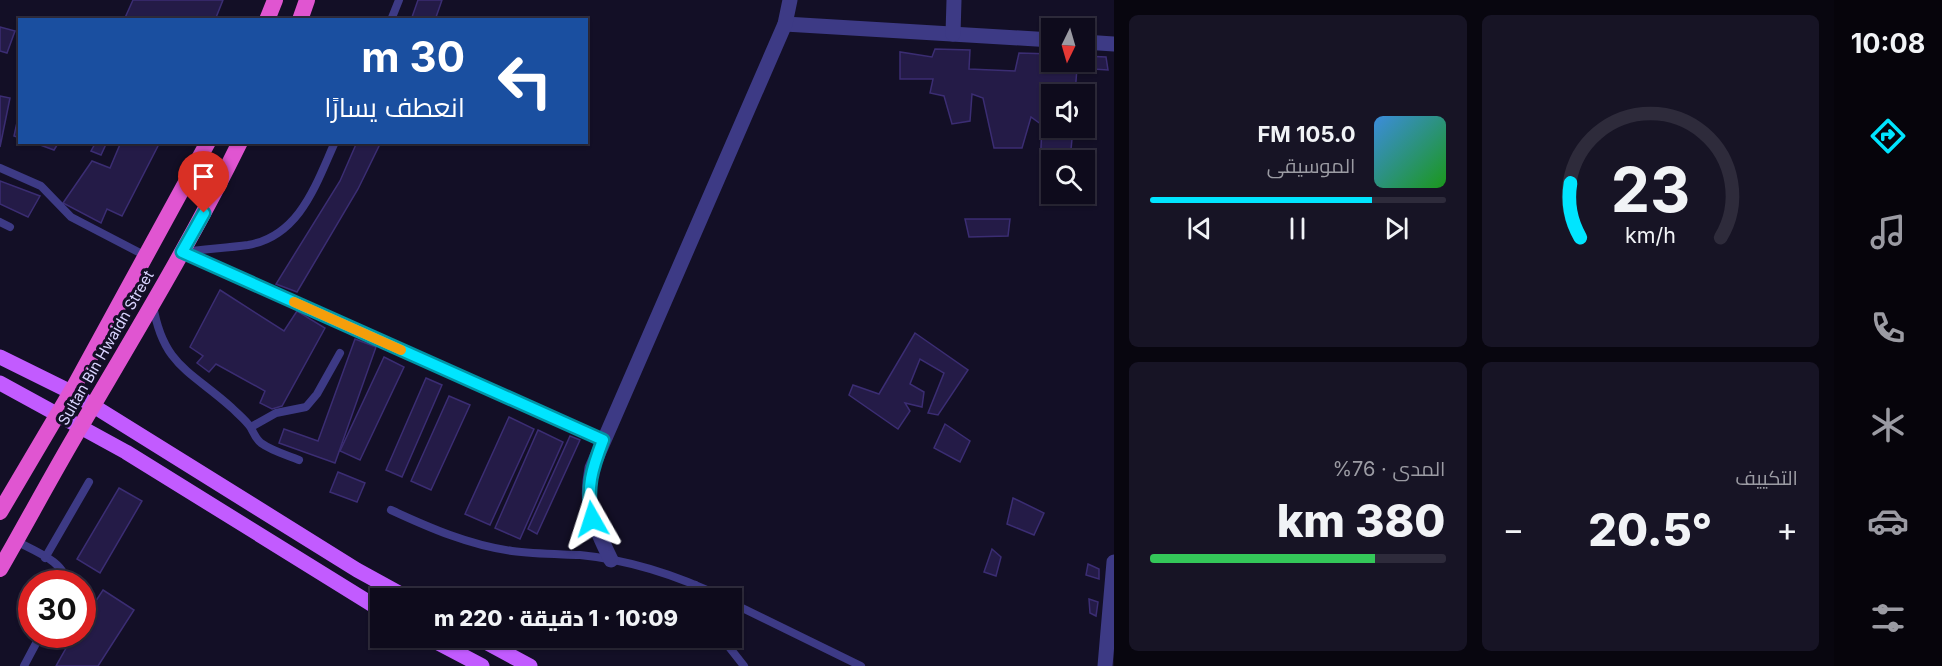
<!DOCTYPE html>
<html lang="ar">
<head>
<meta charset="utf-8">
<style>
  :root { --surface:#0e0b1c; --page:#171425; --text:#f1f3f6; --muted:#9b9ba3; --line:#2e2b3b; --accent:#00e5ff }
  body { margin:0; font-family:Inter,Cairo,sans-serif; background:var(--page); color:var(--text); direction:rtl; height:100vh; display:flex; flex-direction:column; font-size:22px; white-space:nowrap }
  * { box-sizing:border-box; margin:0 }
  p { font-size:20px; color:var(--muted) }
  .icon { flex:none; width:33px; height:33px; fill:none; stroke:currentColor; stroke-width:2; stroke-linecap:round; stroke-linejoin:round }
  .map { position:relative; flex:1; overflow:hidden; direction:ltr }
  .sheet { display:flex; flex-direction:column; gap:15px; padding:15px; background:#08060f; width:720px }
  .sheet>* { flex:none }
  .top-card { position:absolute; left:18px; top:18px; width:570px; height:126px; border-radius:0px; box-shadow:0 2px 4px #0004,0 0 0 2px var(--line); direction:rtl; background:#1a4fa0; color:#fff; overflow:hidden }
  .needle { width:39px; rotate:185deg }
  .buttons { position:absolute; left:1041px; top:18px; display:grid; gap:12px }
  .buttons a { display:grid; place-items:center; width:54px; height:54px; border-radius:0px; background:var(--surface); box-shadow:0 2px 4px #0004,0 0 0 2px var(--line); font-size:30px }
  .speed { position:absolute; left:18px; top:570px; display:flex; gap:12px; font-size:30px; font-weight:700; text-align:center }
  .speed>* { display:grid; place-content:center; width:78px; height:78px; border-radius:50%; background:var(--surface); box-shadow:0 2px 4px #0004,0 0 0 2px var(--line); line-height:1 }
  .speed .limit { border:9px solid #d22; background:#fff; color:#111 }
  .pin { position:absolute; display:grid; place-items:center; width:51px; height:51px; color:#fff; margin:-62px -26px; border-radius:50% 50% 50% 0; rotate:-45deg; box-shadow:0 0 6px #0007 }
  .pin .icon { rotate:45deg }
  .me { position:absolute; width:66px; margin:-33px; rotate:354deg; stroke-linejoin:round; filter:drop-shadow(0 0 4px #0008) }
  .turn { display:flex; align-items:center; gap:21px; height:126px; padding:0 24px; font-size:27px }
  .turn .icon { width:78px; height:78px; stroke-width:2.5 }
  .turn b { display:block; font-size:42px; line-height:51px }
  .big { font-size:45px; font-weight:800; line-height:1.1 }
  .sheet .card { flex:1; display:flex; flex-direction:column; justify-content:center; gap:9px; min-width:0; padding:0 21px; border-radius:9px; background:var(--page) }
  .sheet .dial { align-items:center; gap:0 }
  .dial svg { height:156px; overflow:visible; fill:none; stroke:var(--line); stroke-width:7; stroke-linecap:round; text-anchor:middle }
  .dial text { fill:var(--text); stroke:none }
  .song { display:flex; align-items:center; gap:18px }
  .cover { width:72px; height:72px; border-radius:9px; background:linear-gradient(135deg,hsl(210 70% 55%),hsl(120 70% 35%)) }
  .played { height:6px; border-radius:3px; background:linear-gradient(90deg,var(--accent) 75%,var(--line) 75%) }
  .keys { display:flex; justify-content:space-around; direction:ltr }
  .heat { display:flex; justify-content:space-between; align-items:center; font-size:33px; direction:ltr }
  .charge { height:9px; border-radius:4px; background:linear-gradient(90deg,#34c759 76%,var(--line) 0) }
  .sheet .tiles { flex:1; display:grid; gap:15px; grid-template-columns:repeat(2,1fr) }
  .trip { position:absolute; left:370px; top:588px; width:372px; height:60px; border-radius:0px; background:var(--surface); box-shadow:0 2px 4px #0004,0 0 0 2px var(--line); font-weight:800; line-height:60px; text-align:center; direction:rtl }
  main { display:flex; flex:1; min-height:0 }
  .dock { display:flex; flex-direction:column; width:108px; justify-content:space-around; align-items:center; background:#06040b; color:var(--muted) }
  .dock .icon { width:42px; height:42px }
  .dock .on { color:var(--accent) }
  .dock b { font-size:27px; color:var(--text) }
  .map>svg:first-child { display:block }
  .building { fill:#241b47; stroke:#3b2d73; stroke-width:1.5 }
  .lines { fill:none; stroke-linecap:round; stroke-linejoin:round }
  .service { stroke:#3d3a85; stroke-width:8 }
  .minor { stroke:#3d3a85; stroke-width:15 }
  .primary { stroke:#c25bff; stroke-width:15 }
  .trunk { stroke:#e055d1; stroke-width:16 }
  .route-casing { stroke:#0095a6; stroke-width:15 }
  .route { stroke:#00e5ff; stroke-width:10 }
  .slow { stroke:#f59e0b; stroke-width:10 }
  .labels { text-anchor:middle; stroke-width:6; stroke-linejoin:round; paint-order:stroke }
  .street-label { font-size:15px; fill:#d9d4ff; stroke:#130f26 }
</style>
</head>
<body>
<main>
<nav class="dock">
<b>10:08</b>
<svg class="icon on" aria-label="directions" viewBox="0 0 24 24"><path d="M12 3l9 9-9 9-9-9zM9 14v-3h6M13 9l2 2-2 2"/></svg>
<svg class="icon" aria-label="music" viewBox="0 0 24 24"><path d="M9 18V5l10-2v13"/><circle cx="6" cy="18" r="3"/><circle cx="16" cy="16" r="3"/></svg>
<svg class="icon" aria-label="phone" viewBox="0 0 24 24"><path d="M5 4h4l2 5-3 2q2 4 5 5l2-3 5 2v4C11 20 4 13 5 4z"/></svg>
<svg class="icon" aria-label="climate" viewBox="0 0 24 24"><path d="M12 3v18M4 7l16 10M4 17L20 7"/></svg>
<svg class="icon" aria-label="car" viewBox="0 0 24 24"><path d="M5 17H2v-5l4-1 3-4h7l3 4 3 1v5h-3M9 17h6M6 11h13"/><circle cx="7" cy="17" r="2"/><circle cx="17" cy="17" r="2"/></svg>
<svg class="icon" aria-label="filters" viewBox="0 0 24 24"><path d="M4 7h16M4 17h16"/><circle cx="9" cy="7" r="2"/><circle cx="15" cy="17" r="2"/></svg>
</nav>
<section class="sheet">
<div class="tiles">
<div class="card dial"><svg viewBox="0 0 100 80">
<path d="M14 69A42 42 0 1 1 86 69"/>
<path d="M14 69A42 42 0 0 1 9 41" stroke="#00e5ff"/>
<text x="50" y="56" font-size="32" font-weight="700">23</text>
<text x="50" y="72" font-size="11">km/h</text>
</svg></div>
<div class="card">
<div class="song"><i class="cover"></i><div><b>105.0 FM</b><p>الموسيقى</p></div></div>
<div class="played"></div>
<div class="keys"><svg class="icon" aria-label="previous" viewBox="0 0 24 24"><path d="M18 5L8 12l10 7zM5 5v14"/></svg><svg class="icon" aria-label="pause" viewBox="0 0 24 24"><path d="M8 5v14M16 5v14"/></svg><svg class="icon" aria-label="next" viewBox="0 0 24 24"><path d="M6 5l10 7-10 7zM19 5v14"/></svg></div>
</div>
<div class="card"><p>التكييف</p>
<div class="heat"><a>−</a><b class="big">20.5°</b><a>+</a></div>
</div>
<div class="card"><p>المدى · 76%</p><b class="big">380 km</b><div class="charge"></div></div>
</div>
</section>
<div class="map">
<svg width="1114" height="666" viewBox="0 0 1114 666">
  <rect width="100%" height="100%" fill="#130f26"/>
  <g class="building">
    <polygon points="133,0 223,0 215,20 124,20"/>
    <polygon points="418,0 442,0 435,20 411,20"/>
    <polygon points="0,27 15,31 7,53 0,51"/>
    <polygon points="935,49 970,50 969,69 1015,71 1019,53 1052,54 1052,62 1084,62 1084,56 1106,57 1108,70 1077,68 1075,94 1052,94 1052,128 1073,128 1070,160 1052,160 1052,172 1040,169 1042,125 1031,117 1022,148 994,148 983,98 972,94 970,121 952,124 944,96 930,93 933,79 900,79 900,52 932,57"/>
    <polygon points="0,96 10,98 0,147"/>
    <polygon points="20,109 20,138 14,136"/>
    <polygon points="32,142 59,142 54,150"/>
    <polygon points="96,142 107,142 101,155 91,151"/>
    <polygon points="121,142 160,142 122,216 107,209 101,223 63,203 92,161 110,168"/>
    <polygon points="357,142 381,142 358,189 297,292 276,284 340,181"/>
    <polygon points="0,181 40,196 28,217 0,204"/>
    <polygon points="965,219 1010,219 1008,236 969,237"/>
    <polygon points="220,290 284,331 297,311 325,328 282,406 272,409 260,403 265,391 216,364 209,372 197,363 203,356 190,347"/>
    <polygon points="915,333 968,370 938,415 928,413 944,373 920,359 910,384 924,392 922,407 905,403 910,411 898,429 849,395 853,385 879,394"/>
    <polygon points="355,339 376,347 335,463 279,443 284,429 318,441"/>
    <polygon points="384,357 404,367 360,460 340,451"/>
    <polygon points="426,378 442,385 402,477 386,470"/>
    <polygon points="449,396 470,405 431,490 411,481"/>
    <polygon points="509,417 534,429 490,525 465,514"/>
    <polygon points="945,424 970,441 960,462 934,448"/>
    <polygon points="538,430 563,442 520,539 495,528"/>
    <polygon points="570,436 580,440 537,534 528,529"/>
    <polygon points="338,472 365,483 357,502 330,492"/>
    <polygon points="119,488 142,501 100,573 77,559"/>
    <polygon points="1013,498 1044,513 1034,535 1007,524"/>
    <polygon points="992,549 1001,557 996,576 984,572"/>
    <polygon points="1088,564 1099,569 1099,579 1086,575"/>
    <polygon points="103,590 134,610 98,666 56,666 74,634 82,634 82,622"/>
    <polygon points="1089,599 1098,602 1096,616 1090,613"/>
  </g>
  <g class="lines">
    <g class="service">
      <polyline points="391,20 399,0"/>
      <polyline points="0,168 41,186 71,217 146,256"/>
      <polyline points="0,222 10,227"/>
      <polyline points="182,252 603,440"/>
      <path d="M 183,252 C 204,249 227,248 248,245 C 300,236 316,184 335,142"/>
      <path d="M 153,305 C 163,366 191,371 232,408 C 238,414 247,421 251,428 C 254,434 256,439 261,443 C 272,451 287,455 299,460"/>
      <polyline points="251,427 276,413 306,407 317,394 340,353"/>
      <path d="M 391,510 C 430,528 469,545 512,551 C 534,554 557,554 580,555 C 631,560 679,576 724,598"/>
      <path d="M 16,541 C 32,550 69,563 65,584"/>
      <polyline points="45,558 89,482"/>
      <polyline points="695,585 701,598"/>
      <polyline points="732,603 861,666"/>
      <polyline points="722,638 744,666"/>
      <polyline points="24,666 41,634"/>
    </g>
    <g class="minor">
      <polyline points="785,24 1052,40"/>
      <polyline points="953,34 954,0"/>
      <polyline points="1084,42 1114,44"/>
      <path d="M 611,560 C 594,524 584,508 592,468 L 785,24 L 790,0"/>
      <polyline points="1105,666 1114,562"/>
    </g>
    <g class="primary">
      <polyline points="0,357 71,392 357,570 408,598"/>
      <polyline points="0,383 126,452 381,610"/>
      <polyline points="429,638 482,666"/>
      <polyline points="478,638 530,666"/>
    </g>
    <g class="trunk">
      <polyline points="267,20 275,0"/>
      <polyline points="300,20 307,0"/>
      <polyline points="0,512 75,385 208,142"/>
      <path d="M 0,569 C 27,522 53,473 81,426 C 136,332 192,240 240,142"/>
    </g>
  </g>
  <g class="lines">
    <g class="route-casing">
      <path id="route" d="M 204,213 L 182,252 L 603,440 C 592,469 586,487 592,519"/>
    </g>
    <use href="#route" class="route"/>
    <polyline class="slow" points="294,302 401,350"/>
  </g>
  <g class="labels">
    <g class="street-label">
      <text transform="translate(106 348) rotate(-60)" y="5">Sultan Bin Hwaidn Street</text>
    </g>
  </g>
</svg>
<div class="buttons">
<a><svg class="needle" viewBox="-14 -14 28 28"><path d="M0-13l5 13h-10z" fill="#e53935"/><path d="M0 13l5-13h-10z" fill="#9b9ba3"/></svg></a>
<a><svg class="icon" aria-label="sound" viewBox="0 0 24 24"><path d="M4 9h4l5-4v14l-5-4H4zM17 9q2 3 0 6"/></svg></a>
<a><svg class="icon" aria-label="search" viewBox="0 0 24 24"><circle cx="10" cy="10" r="6"/><path d="M15 15l6 6"/></svg></a>
</div>
<div class="speed"><div class="limit">30</div></div>
<div class="pin" style="left:204px;top:213px;background:#d93025"><svg class="icon" aria-label="arrive" viewBox="0 0 24 24"><path d="M6 21V4h12l-3 4 3 4H6"/></svg></div>
<svg class="me" style="left:592px;top:519px" viewBox="-20 -20 40 40"><path d="M0-17L14 15 0 8-14 15z" fill="#00e5ff" stroke="#fff" stroke-width="4"/></svg>
<div class="trip">10:09 · 1 دقيقة · 220 m</div>
<div class="top-card">
<div class="turn"><svg class="icon" aria-label="left" viewBox="0 0 24 24"><path d="M17 20v-9H6M10 6l-5 5 5 5"/></svg><div><b>30 m</b>انعطف يسارًا</div></div>
</div>
</div>
</main>
</body>
</html>
